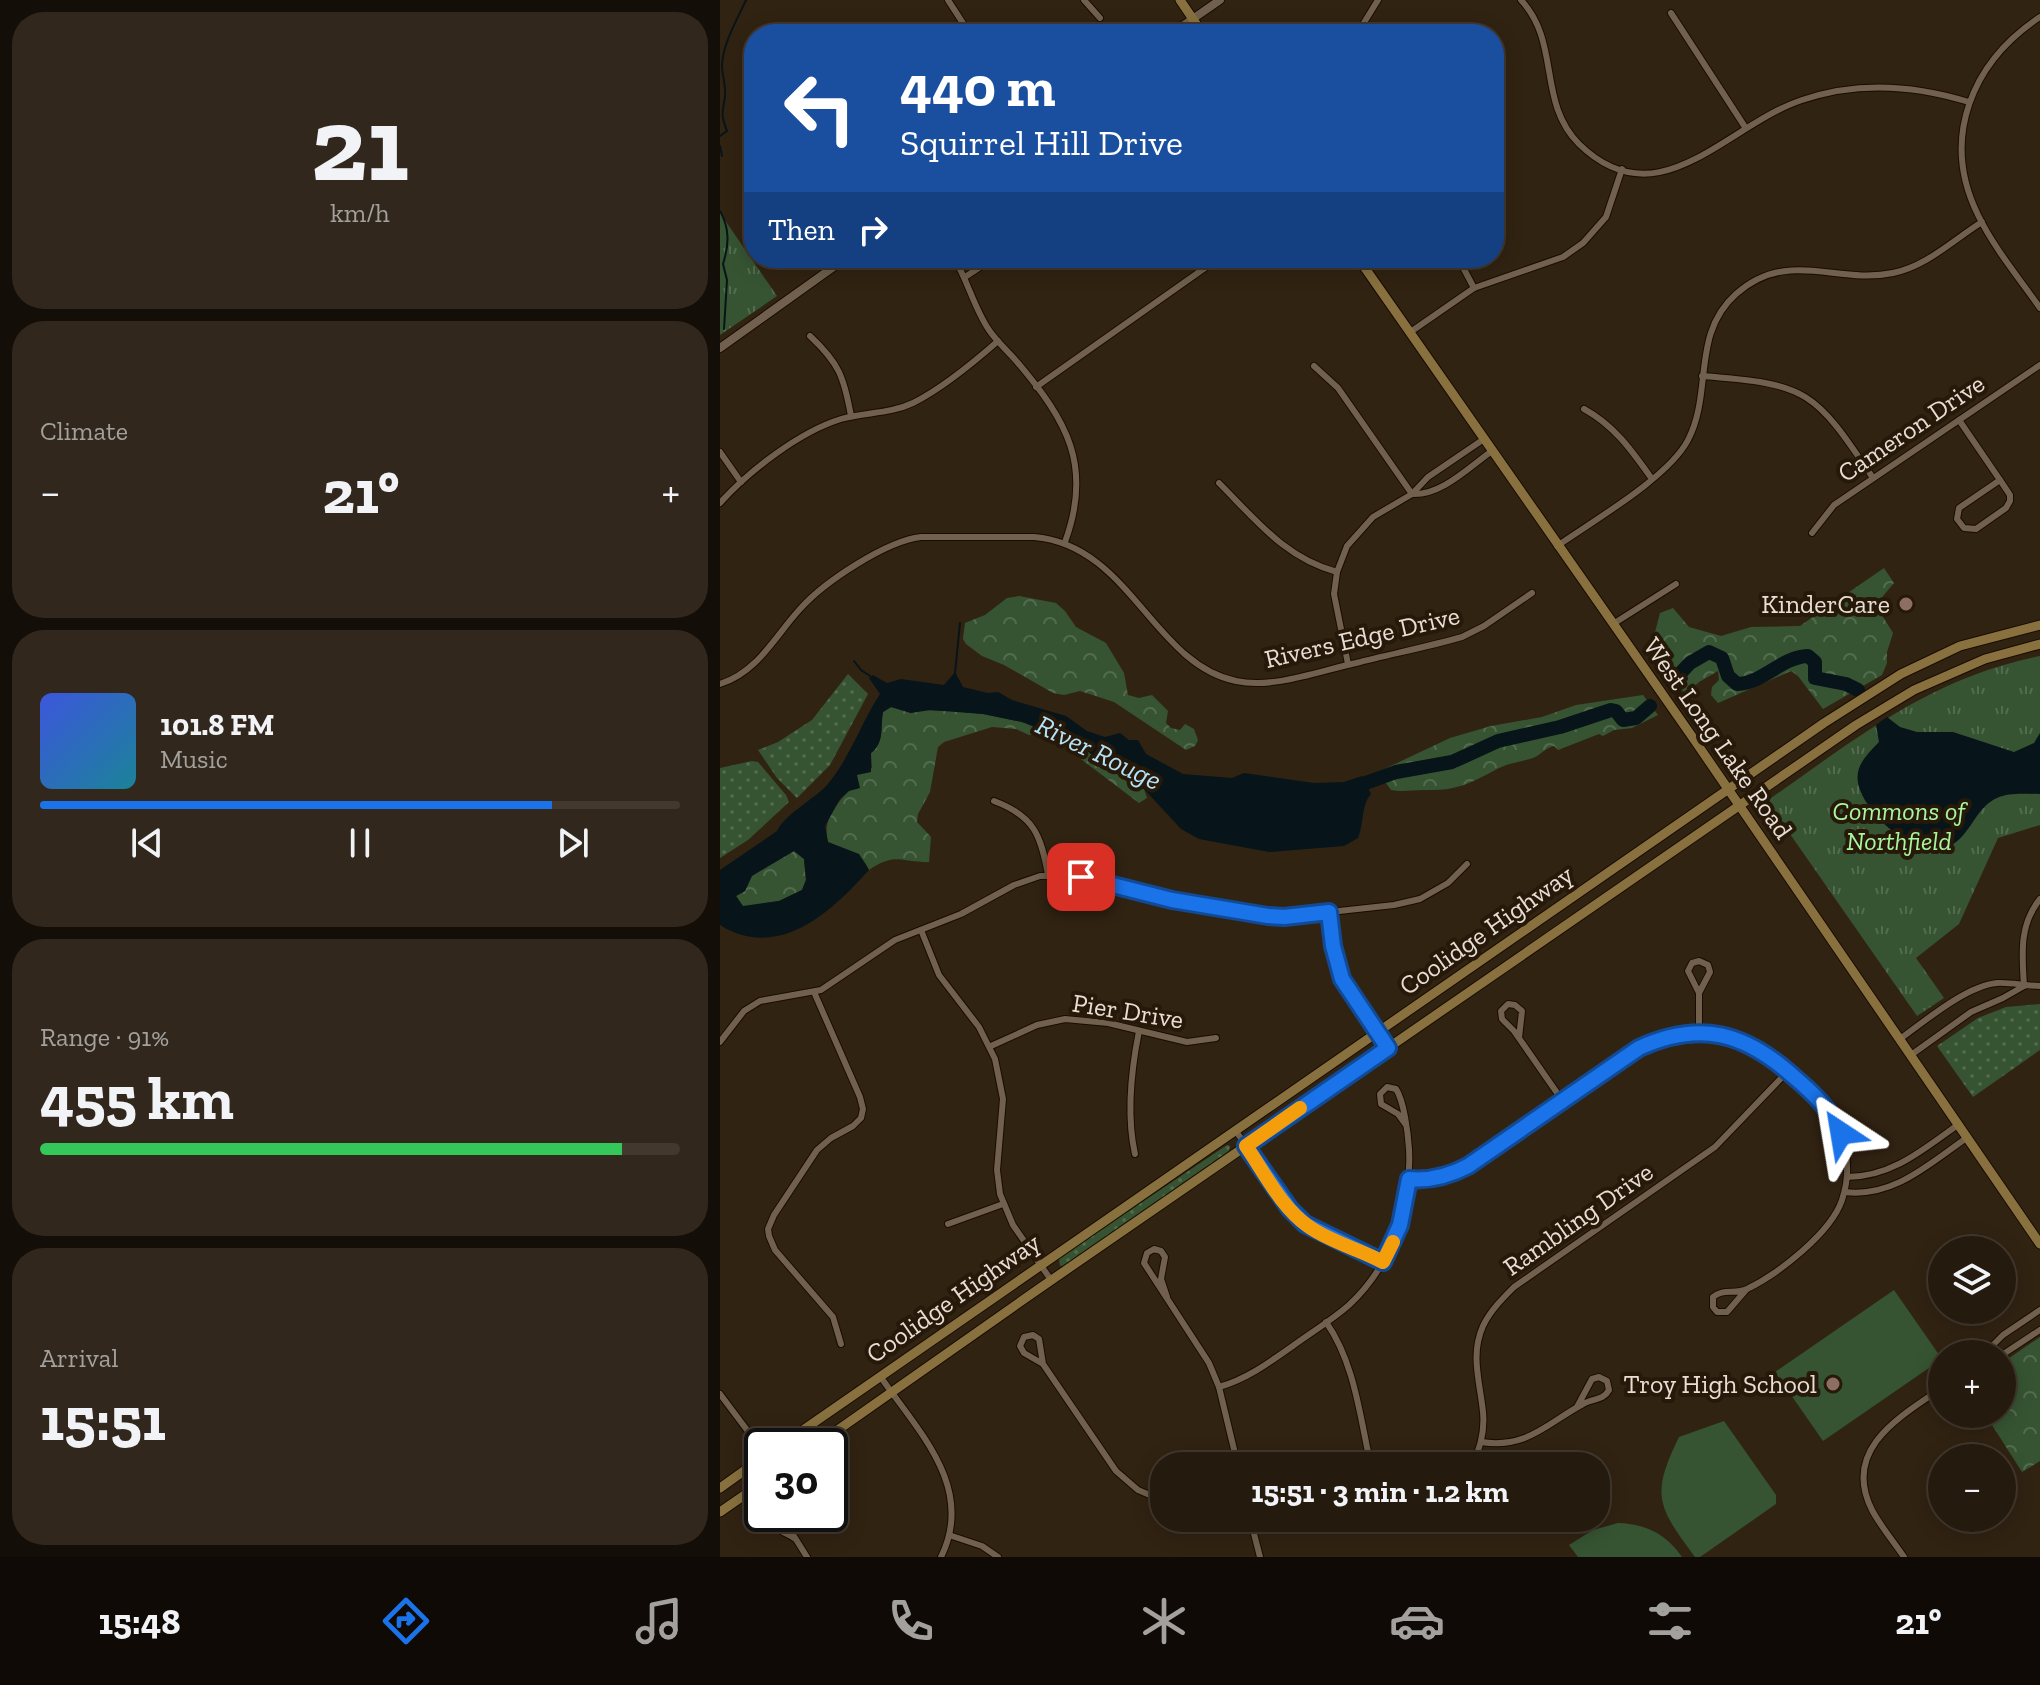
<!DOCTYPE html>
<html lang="en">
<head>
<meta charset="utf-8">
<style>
  :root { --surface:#251a0e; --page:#31271c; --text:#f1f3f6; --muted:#a3a19e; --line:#42382e; --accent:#1a73e8 }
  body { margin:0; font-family:"Zilla Slab",serif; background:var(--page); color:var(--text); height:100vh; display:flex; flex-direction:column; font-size:30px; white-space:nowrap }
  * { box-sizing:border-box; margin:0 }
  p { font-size:26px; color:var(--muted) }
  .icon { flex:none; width:44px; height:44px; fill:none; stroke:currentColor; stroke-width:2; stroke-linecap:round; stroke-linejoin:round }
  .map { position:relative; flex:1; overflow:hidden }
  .panel { display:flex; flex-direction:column; gap:12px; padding:12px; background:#140e08; width:720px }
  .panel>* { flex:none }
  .banner { position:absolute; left:24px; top:24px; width:760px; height:244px; border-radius:32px; box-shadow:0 4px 20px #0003,0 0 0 2px var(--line); background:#1a4fa0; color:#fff; overflow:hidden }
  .controls { position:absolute; left:1208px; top:1236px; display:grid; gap:16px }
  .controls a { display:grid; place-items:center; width:88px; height:88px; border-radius:50%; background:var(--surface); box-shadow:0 4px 20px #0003,0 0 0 2px var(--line); font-size:40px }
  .speed { position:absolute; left:24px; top:1428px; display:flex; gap:16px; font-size:40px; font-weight:700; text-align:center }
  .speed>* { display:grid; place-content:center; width:104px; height:104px; border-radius:50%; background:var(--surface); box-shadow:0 4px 20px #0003,0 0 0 2px var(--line); line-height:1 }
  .speed .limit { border:4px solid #111; border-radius:12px; background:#fff; color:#111 }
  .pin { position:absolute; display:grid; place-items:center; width:68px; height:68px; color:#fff; margin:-34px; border-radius:16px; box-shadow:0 4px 12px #0006 }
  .me { position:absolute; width:88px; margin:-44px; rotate:327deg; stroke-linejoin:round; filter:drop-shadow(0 0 6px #0008) }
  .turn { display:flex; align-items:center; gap:28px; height:168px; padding:0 24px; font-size:36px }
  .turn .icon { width:104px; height:104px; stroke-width:2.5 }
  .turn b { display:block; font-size:56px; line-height:68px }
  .then { display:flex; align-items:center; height:76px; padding:0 24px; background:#0003; gap:16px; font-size:30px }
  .big { font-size:60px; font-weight:700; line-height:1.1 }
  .panel .widget { flex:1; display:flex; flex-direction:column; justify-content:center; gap:12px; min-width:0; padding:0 28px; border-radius:32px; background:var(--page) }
  .panel .dial { align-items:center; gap:0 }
  .dial b { font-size:104px; line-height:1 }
  .song { display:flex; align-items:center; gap:24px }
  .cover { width:96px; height:96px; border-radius:12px; background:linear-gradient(135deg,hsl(230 70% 55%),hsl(190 70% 35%)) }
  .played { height:8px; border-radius:4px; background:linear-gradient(90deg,var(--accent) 80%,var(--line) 80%) }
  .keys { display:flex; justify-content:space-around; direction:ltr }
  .heat { display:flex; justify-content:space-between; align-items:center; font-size:44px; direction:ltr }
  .charge { height:12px; border-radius:6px; background:linear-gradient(90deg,#34c759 91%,var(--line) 0) }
  .trip { position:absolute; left:430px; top:1452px; width:460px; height:80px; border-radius:32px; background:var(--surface); box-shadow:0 4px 20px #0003,0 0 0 2px var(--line); font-weight:700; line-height:80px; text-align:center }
  .menu { display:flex; height:128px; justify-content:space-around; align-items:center; background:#0f0a06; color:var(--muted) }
  .menu .icon { width:56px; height:56px }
  .menu .on { color:var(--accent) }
  .menu b { font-size:36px; color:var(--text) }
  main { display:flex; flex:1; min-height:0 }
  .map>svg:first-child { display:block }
  .grass { fill:url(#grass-dots) }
  .forest { fill:url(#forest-crowns) }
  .park { fill:url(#park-tufts) }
  .garden { fill:#365432 }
  .water { fill:#07141a; fill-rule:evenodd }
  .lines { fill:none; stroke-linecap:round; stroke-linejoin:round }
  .stream { stroke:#07141a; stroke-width:2 }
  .river { stroke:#07141a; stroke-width:14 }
  .minor-casing { stroke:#190c00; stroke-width:8 }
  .tertiary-casing { stroke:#190c00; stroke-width:10 }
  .secondary-casing { stroke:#190c00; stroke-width:11 }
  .minor { stroke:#70604d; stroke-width:6 }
  .tertiary { stroke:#70604d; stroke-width:8 }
  .secondary { stroke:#88713f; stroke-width:9 }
  .route-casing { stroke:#114b97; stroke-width:20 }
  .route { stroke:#1a73e8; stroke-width:14 }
  .slow { stroke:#f59e0b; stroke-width:14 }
  .education-dot { fill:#8d6e63; stroke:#271909; stroke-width:3 }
  .labels { text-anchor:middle; stroke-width:8; stroke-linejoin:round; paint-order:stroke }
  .street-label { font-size:26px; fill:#e8ded4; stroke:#271909 }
  .poi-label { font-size:26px; fill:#e8ded4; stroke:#271909; text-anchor:end }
  .park-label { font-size:26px; font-style:italic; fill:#a8f79e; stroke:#271909 }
  .water-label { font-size:28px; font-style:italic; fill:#b4e2f8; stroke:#271909 }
</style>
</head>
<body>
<main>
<section class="panel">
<div class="widget dial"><b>21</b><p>km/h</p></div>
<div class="widget"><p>Climate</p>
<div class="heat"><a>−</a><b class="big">21°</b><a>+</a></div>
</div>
<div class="widget">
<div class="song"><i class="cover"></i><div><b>101.8 FM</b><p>Music</p></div></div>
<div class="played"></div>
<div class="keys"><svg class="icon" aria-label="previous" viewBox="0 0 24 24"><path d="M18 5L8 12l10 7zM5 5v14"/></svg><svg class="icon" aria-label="pause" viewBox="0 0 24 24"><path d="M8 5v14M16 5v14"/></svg><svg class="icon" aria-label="next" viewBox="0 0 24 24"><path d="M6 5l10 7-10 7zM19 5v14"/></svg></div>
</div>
<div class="widget"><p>Range · 91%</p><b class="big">455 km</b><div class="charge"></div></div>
<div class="widget"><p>Arrival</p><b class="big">15:51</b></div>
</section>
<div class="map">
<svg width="1320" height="1557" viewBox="0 0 1320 1557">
  <defs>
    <pattern id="grass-dots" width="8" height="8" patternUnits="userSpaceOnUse" patternTransform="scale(2)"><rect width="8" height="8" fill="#365432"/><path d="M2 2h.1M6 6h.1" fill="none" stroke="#536c4f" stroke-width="1.8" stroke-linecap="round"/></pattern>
    <pattern id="forest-crowns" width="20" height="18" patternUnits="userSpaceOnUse" patternTransform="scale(2)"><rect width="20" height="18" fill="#365432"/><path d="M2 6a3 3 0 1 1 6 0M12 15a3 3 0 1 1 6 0" fill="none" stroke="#536c4f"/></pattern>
    <pattern id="park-tufts" width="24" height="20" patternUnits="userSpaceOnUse" patternTransform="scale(2)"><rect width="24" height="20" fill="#365432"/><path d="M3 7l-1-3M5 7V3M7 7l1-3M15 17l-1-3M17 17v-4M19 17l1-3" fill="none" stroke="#536c4f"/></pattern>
  </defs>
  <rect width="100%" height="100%" fill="#312312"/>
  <g class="grass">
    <polygon points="128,674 148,694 110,765 77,798 57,778 38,750 58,742 92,720"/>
    <polygon points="32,761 38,762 66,795 69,802 28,840 0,858 0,768"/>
    <polygon points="1320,1004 1320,1050 1253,1097 1217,1046 1258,1018 1286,1007"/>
    <polygon points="507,1145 510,1146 509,1151 346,1265 340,1266 339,1258"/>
  </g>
  <g class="forest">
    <polygon points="1164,568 1174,583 1163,596 1160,612 1173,633 1167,652 1167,663 1162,675 1103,709 1078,676 1071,671 998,703 991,695 992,687 999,680 998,671 979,682 965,695 934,636 940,613 953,608 969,627 1001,636 1031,627 1080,626"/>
    <polygon points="299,596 336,603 345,611 356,627 386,643 404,673 408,695 419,698 432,695 448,711 446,723 451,728 460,730 465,724 474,729 478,740 475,746 466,750 394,702 360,691 344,695 333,693 284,665 262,656 246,644 243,639 245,623 265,615 287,598"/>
    <path d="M 923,695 L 938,715 L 912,728 L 894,730 L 883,736 L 879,734 L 838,750 L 834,746 C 825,748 822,754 813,758 C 801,762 788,763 777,769 C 747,785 736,791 702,790 C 691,790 682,792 671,790 L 658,772 L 730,738 L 771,726 L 822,717 L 856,705 Z"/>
    <path d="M 171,707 L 191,713 L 198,710 L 232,711 L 263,714 L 302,722 L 365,749 L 385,766 L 424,789 L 427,798 L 419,803 L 341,744 L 319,733 L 309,735 L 296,729 L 272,727 L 224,742 L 218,747 L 210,792 L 198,814 L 197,822 L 211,837 L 209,862 C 180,862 175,852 149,870 C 141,850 125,851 108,842 C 101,815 122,800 137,781 L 137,774 L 152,768 L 151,753 C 165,742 160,727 163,712 Z"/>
    <polygon points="74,851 84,859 86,880 82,890 59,901 23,907 16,896 25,891 31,876"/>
    <polygon points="1320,1337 1320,1461 1302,1472 1265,1414 1282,1414 1282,1363"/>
  </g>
  <g class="park">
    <polygon points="0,213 57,296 0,335"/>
    <path d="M 1320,656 L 1320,825 L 1278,838 L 1239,924 L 1196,958 L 1224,998 L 1197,1016 L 1047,801 C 1137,738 1210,678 1320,656 Z"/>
  </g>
  <g class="garden">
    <polygon points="1174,1290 1222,1359 1103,1441 1055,1372"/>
    <path d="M 1004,1421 L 1056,1495 L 1056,1504 L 980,1557 L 975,1557 C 938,1507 930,1496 959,1437 Z"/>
    <path d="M 898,1523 C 926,1524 946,1534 962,1557 L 858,1557 L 849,1545 L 873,1530 Z"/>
  </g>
  <g class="water">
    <path d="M 235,672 L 243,687 L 268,693 L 278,692 L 292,700 L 346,716 L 367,731 L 385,737 L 400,733 L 409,740 L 418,740 L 426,754 L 463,774 L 512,778 L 524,773 L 594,783 L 624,782 L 642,776 L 651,794 C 641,805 644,824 638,838 L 624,846 L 549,852 L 479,839 L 461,829 L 424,789 L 385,766 L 365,749 L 353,746 L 328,731 L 302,722 L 263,714 L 210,710 L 191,713 L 171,707 L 163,712 C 160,728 165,742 151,753 L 151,772 L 137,775 L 140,788 L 129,791 L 120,799 L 105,826 L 108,842 L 139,854 L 149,870 C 112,911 59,962 0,925 L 0,870 L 57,831 C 63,816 94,799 107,785 C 130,758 141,723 160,694 L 149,678 L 153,675 L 167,683 L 181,679 L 224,685 ZM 74,851 L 84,859 L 86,880 L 82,890 L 59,901 L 23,906 L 16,896 L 25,891 L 32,876 Z"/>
    <path d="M 1167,717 L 1180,727 L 1197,732 L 1233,732 L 1294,752 L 1314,743 L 1320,733 L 1320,794 C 1307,794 1289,792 1277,798 C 1257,807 1252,830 1236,842 C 1203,866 1152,821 1140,790 C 1132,768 1145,757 1159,742 L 1156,725 Z"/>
  </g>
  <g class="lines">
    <g class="stream">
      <path d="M 0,136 L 7,131 C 0,114 3,111 5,96 C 6,86 2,75 2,65 C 3,43 17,20 26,0"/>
      <polyline points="0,146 2,156"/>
      <path d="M 0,211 C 10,229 9,245 3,264 L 7,280 L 4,329"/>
      <polyline points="134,661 141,670 150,676"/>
      <polyline points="235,673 240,623"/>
    </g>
    <g class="river">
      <path d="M 952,682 L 970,663 L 989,652 L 1002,658 L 1008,676 L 1017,684 C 1044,683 1061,657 1088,656 L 1095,662 L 1095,678 L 1126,684 L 1138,690"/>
      <polyline points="629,789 676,772 732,762 778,741 840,727 891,710 896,711 903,720 916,718 930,706"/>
    </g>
    <g class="minor-casing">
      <g id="minor">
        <polyline points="228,0 250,34"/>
        <polyline points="364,0 380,18"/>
        <path d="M 801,0 C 841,43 817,102 859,144 C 939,222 1006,125 1082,100 C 1137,81 1194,85 1249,102"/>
        <polyline points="951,13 1025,127"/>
        <path d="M 1320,17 C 1252,62 1220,138 1258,215 C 1274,248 1299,278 1320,308"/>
        <polyline points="602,34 611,29 634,34"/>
        <polyline points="637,34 658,0"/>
        <path d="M 234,258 C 248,281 254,308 269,330 C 277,342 289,352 298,363 C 347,421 373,466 345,542"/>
        <polyline points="738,258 754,288"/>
        <polyline points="245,277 274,258"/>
        <polyline points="689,333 754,288 843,257 863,243 886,217 902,169"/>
        <path d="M 90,336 C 119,363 124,377 131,416"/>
        <polyline points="594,366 618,388 692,494"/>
        <path d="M 982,376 C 1088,384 1094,390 1153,478"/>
        <polyline points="316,387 499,258"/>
        <path d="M 864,409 C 895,426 912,451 932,479"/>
        <polyline points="1239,420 1280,480"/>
        <polyline points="0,452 21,482"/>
        <polygon points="1280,480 1290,495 1290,501 1286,508 1256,529 1244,528 1237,519 1239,508"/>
        <path d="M 499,483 C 536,520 565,558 617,572"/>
        <path d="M 692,494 C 721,496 749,467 772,451"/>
        <path d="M 0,503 C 29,471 79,432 121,419 C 145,412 170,414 193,403 C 223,388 253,363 278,341"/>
        <polyline points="1092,533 1114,505 1320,365"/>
        <path d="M 837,546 C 873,521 949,477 968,440 C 993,392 971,334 1016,294 C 1068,248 1116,285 1173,273 C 1207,266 1233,240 1262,222"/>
        <polyline points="893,624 956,584"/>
        <polyline points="628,664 614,594 617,572 627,546 653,517 692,494 708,477 764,439"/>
        <path d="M 0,684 C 38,672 55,636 80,609 C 104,582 166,541 201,537 L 314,537 C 410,545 433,664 516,681 C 554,689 599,671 636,663 C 671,654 707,647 742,637 L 764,626 L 812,593"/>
        <path d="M 274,801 C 314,816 321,835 328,875"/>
        <polyline points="609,912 616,961 622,979 668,1048"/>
        <polyline points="201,930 219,975 259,1027 275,1059 283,1099 277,1170 280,1194 293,1225 331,1280"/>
        <path d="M 1304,986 C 1302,954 1299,925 1320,899"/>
        <polyline points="94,992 140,1097 143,1109 141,1118 133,1126 111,1138 97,1150 54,1215 48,1229 49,1236 55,1250 113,1317 121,1344"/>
        <polyline points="979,1033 979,993 990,972 988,965 979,961 972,963 968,971 979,993"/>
        <polyline points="799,1038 802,1011 795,1005 788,1004 781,1011 782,1019 794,1031 842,1100"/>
        <path d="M 1180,1039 C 1205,1021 1246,986 1277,983 C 1290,982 1306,986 1320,986"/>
        <polyline points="0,1042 24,1011 40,1001 101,990 175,940 241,914 294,885 320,876 350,876 452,900 564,917 674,905 700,899 728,883 747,864"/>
        <polyline points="271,1046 317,1025 345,1019 388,1023 467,1042 496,1038"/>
        <polyline points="1191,1055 1251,1012 1283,998 1304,986"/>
        <polyline points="515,1130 578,1218 606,1236 663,1262"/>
        <path d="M 415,1154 C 406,1114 411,1071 419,1031"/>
        <path d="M 1127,1177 C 1172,1177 1204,1149 1239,1124"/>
        <path d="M 689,1179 C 728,1183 757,1160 787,1139 C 815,1119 843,1100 872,1080 C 891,1066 911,1050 933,1041 C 999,1015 1060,1055 1103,1103 C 1126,1129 1133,1167 1122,1200 C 1111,1233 1058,1274 1027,1289 C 1015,1295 1003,1288 993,1297 L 993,1307 L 997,1312 L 1007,1312 L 1026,1290"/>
        <path d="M 1125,1192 C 1174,1198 1210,1163 1248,1137"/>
        <polyline points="228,1224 283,1204"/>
        <polyline points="447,1297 441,1279 445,1257 441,1251 434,1249 427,1253 424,1263 489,1363 499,1387 518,1466"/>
        <path d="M 606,1322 C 635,1363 640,1418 651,1466"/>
        <polyline points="1264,1354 1283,1335 1320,1310"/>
        <polyline points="1282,1355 1320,1330"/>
        <polyline points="323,1364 319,1339 313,1335 304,1337 300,1346 304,1353 323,1364 396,1471 418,1490 444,1501"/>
        <path d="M 160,1376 C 197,1430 256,1487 221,1557"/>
        <path d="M 499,1387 C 527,1379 550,1362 574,1345 C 592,1332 612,1320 629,1305 C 672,1265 692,1206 689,1149 C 688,1133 684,1101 676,1089 L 667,1087 L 660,1094 L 661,1104 L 678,1114 L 686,1125"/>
        <polyline points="0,1394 42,1450"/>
        <path d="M 761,1442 C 807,1449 826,1424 863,1404 C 873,1398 883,1401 889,1390 L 887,1381 L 879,1377 L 872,1379 L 857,1407"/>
        <path d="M 752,1466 C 760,1449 765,1431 763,1412 C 760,1382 750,1355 763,1326 C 770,1311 782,1299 794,1287 L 995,1147 L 1068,1071"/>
        <path d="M 51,1514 C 48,1530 63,1530 74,1538"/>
        <polyline points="70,1514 72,1533 87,1557"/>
        <polyline points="530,1518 540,1557"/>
        <polyline points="671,1518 682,1522 697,1518"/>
        <polyline points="229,1535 262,1546 278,1557"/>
        <path d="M 1184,1557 C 1174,1542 1161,1527 1152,1510 C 1121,1449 1181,1416 1222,1388"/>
      </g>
    </g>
    <g class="tertiary-casing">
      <g id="tertiary">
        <polyline points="451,34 500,0"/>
        <polyline points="0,348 126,258"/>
      </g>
    </g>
    <g class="secondary-casing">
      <g id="secondary">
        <polyline points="460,0 483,34"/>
        <polyline points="638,258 971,735 1320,1244"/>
        <polyline points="60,1446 1104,723 1181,674 1240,646 1320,625"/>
        <polyline points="95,1446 320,1288 1136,725 1194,690 1265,659 1320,644"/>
        <polyline points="0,1488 42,1458"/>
        <polyline points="0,1512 42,1483"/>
      </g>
    </g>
    <use href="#minor" class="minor"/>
    <use href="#tertiary" class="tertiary"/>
    <use href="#secondary" class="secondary"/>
  </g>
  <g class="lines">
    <g class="route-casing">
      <path id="route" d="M 361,877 L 452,900 L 548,916 L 564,917 L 609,912 L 613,946 L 622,979 L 668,1048 L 526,1146 L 570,1209 L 585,1224 L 663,1262 L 680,1225 L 689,1179 C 710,1181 729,1176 748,1166 L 919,1048 C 980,1020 1025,1033 1073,1076 C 1093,1093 1109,1108 1121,1133"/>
    </g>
    <use href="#route" class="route"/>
    <path class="slow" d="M 580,1108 L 526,1146 C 544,1172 561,1207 588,1226 C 610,1242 639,1249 663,1262 L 673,1242"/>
  </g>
  <g class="education-dot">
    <circle cx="1186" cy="604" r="8"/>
    <circle cx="1113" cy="1384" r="8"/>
  </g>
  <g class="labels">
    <g class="street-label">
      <text transform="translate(1191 428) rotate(-34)" y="9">Cameron Drive</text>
      <text transform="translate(642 637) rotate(-13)" y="9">Rivers Edge Drive</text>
      <text transform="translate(998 738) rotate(55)" y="9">West Long Lake Road</text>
      <text transform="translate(766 930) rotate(-35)" y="9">Coolidge Highway</text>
      <text transform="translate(408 1011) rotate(9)" y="9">Pier Drive</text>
      <text transform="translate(858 1219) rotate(-35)" y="9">Rambling Drive</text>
      <text transform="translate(233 1298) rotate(-35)" y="9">Coolidge Highway</text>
    </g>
    <g class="poi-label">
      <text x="1170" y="613">KinderCare</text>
      <text x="1097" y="1393">Troy High School</text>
    </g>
    <g class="park-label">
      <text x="1179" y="820">Commons of<tspan x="1179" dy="30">Northfield</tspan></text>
    </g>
    <g class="water-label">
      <text transform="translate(379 752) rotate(26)" y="10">River Rouge</text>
    </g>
  </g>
</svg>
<div class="controls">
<a><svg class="icon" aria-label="layers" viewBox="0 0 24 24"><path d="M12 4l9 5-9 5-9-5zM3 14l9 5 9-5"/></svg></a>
<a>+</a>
<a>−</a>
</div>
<div class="speed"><div class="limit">30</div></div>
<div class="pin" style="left:361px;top:877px;background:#d93025"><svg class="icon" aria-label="arrive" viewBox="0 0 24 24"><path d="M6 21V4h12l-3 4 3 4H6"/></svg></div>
<svg class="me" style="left:1121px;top:1133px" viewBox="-20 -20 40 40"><path d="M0-17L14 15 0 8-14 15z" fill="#1a73e8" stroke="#fff" stroke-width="4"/></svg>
<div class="trip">15:51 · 3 min · 1.2 km</div>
<div class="banner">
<div class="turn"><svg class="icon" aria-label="left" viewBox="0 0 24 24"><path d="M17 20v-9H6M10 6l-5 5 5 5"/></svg><div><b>440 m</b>Squirrel Hill Drive</div></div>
<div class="then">Then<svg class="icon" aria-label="right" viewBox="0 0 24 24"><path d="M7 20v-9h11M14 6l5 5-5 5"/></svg></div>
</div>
</div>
</main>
<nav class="menu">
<b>15:48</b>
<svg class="icon on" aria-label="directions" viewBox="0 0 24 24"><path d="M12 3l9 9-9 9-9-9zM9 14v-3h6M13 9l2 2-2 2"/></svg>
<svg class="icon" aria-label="music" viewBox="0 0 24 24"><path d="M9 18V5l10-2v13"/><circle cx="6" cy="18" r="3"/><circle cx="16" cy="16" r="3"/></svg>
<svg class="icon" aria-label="phone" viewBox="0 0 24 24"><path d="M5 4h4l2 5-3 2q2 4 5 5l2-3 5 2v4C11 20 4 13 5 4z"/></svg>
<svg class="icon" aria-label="climate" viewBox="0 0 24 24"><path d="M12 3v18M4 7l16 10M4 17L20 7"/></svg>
<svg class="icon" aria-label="car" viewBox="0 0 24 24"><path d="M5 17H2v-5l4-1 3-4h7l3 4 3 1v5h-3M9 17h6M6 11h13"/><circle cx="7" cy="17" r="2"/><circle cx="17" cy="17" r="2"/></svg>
<svg class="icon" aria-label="filters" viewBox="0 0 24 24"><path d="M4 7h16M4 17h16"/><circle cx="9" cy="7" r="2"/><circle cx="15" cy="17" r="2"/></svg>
<b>21°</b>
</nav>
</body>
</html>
